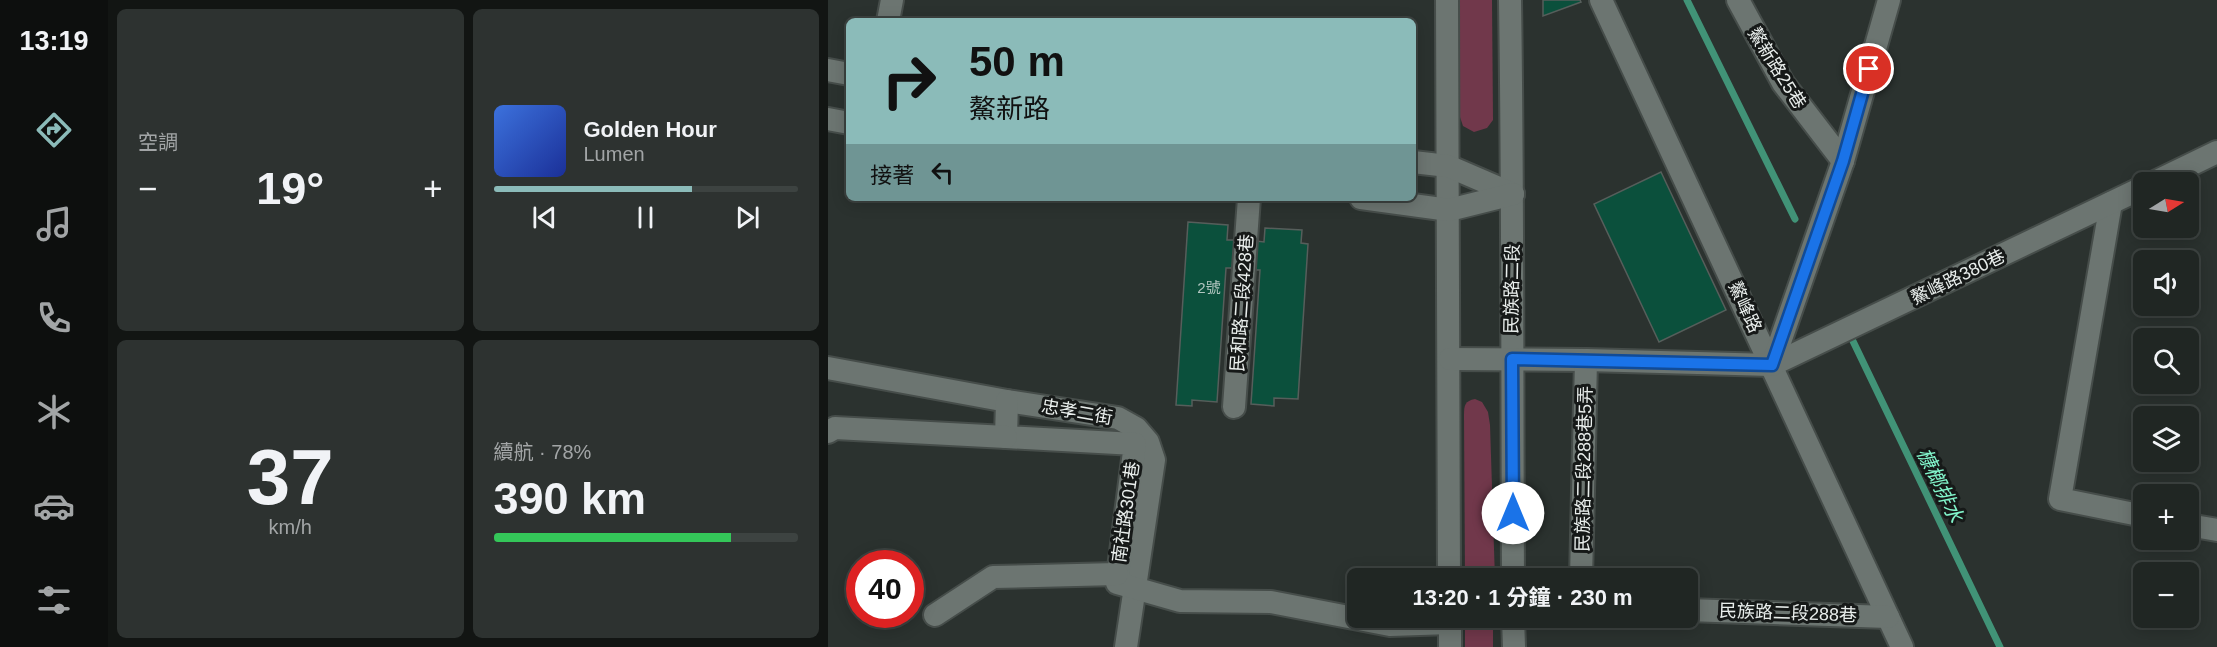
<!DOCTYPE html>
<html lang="zh-TW">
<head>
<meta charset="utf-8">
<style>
  :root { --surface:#202623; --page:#2d3230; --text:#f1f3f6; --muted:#a2a5a6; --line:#3d4341; --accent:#8bbbb9 }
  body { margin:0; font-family:Arial,"Noto Sans TC",sans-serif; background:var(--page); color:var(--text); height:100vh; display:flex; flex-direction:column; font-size:22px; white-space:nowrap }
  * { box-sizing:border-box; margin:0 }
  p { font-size:20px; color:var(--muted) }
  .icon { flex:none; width:33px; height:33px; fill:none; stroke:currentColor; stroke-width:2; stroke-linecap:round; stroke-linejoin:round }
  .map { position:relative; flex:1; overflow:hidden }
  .side { display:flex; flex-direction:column; gap:9px; padding:9px; background:#121513; width:720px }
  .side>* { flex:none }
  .hud { position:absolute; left:18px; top:18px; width:570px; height:183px; border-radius:9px; box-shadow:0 3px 15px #0003,0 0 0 2px var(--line); background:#8bbbb9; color:#111; overflow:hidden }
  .needle { width:39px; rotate:79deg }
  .buttons { position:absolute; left:1305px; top:172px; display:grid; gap:12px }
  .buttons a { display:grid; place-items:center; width:66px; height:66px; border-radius:9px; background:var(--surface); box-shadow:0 3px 15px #0003,0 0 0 2px var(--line); font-size:30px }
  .speed { position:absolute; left:18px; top:550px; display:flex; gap:12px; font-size:30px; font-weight:700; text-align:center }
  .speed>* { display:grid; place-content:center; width:78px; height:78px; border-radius:50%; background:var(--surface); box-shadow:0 3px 15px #0003,0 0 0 2px var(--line); line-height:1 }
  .speed .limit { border:9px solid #d22; background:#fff; color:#111 }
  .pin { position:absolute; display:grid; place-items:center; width:51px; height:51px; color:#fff; margin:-26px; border:3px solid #fff; border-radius:50%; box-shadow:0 2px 6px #0007 }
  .me { position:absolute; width:66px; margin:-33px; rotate:0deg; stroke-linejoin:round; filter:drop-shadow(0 0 4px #0008) }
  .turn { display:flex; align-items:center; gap:21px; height:126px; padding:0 24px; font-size:27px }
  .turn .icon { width:78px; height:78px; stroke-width:2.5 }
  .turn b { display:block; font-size:42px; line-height:51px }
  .then { display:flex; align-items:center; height:57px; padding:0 24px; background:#0003; gap:12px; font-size:22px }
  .big { font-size:45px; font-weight:700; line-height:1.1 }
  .side .tile { flex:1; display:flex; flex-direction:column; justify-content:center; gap:9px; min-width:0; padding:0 21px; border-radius:9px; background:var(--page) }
  .side .dial { align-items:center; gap:0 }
  .dial b { font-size:78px; line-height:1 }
  .song { display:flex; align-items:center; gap:18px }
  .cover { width:72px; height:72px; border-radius:9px; background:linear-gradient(135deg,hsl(220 70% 55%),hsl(230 70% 35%)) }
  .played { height:6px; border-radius:3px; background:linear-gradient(90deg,var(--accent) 65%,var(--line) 65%) }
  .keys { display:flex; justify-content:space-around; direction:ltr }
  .heat { display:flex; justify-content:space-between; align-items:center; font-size:33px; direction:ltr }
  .charge { height:9px; border-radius:4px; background:linear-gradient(90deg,#34c759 78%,var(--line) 0) }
  .side .tiles { flex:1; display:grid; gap:9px; grid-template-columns:repeat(2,1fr) }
  .trip { position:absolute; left:519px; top:568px; width:351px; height:60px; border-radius:9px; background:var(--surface); box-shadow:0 3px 15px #0003,0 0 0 2px var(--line); font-weight:700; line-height:60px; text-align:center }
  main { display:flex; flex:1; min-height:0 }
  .tabs { display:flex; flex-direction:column; width:108px; justify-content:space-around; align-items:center; background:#0d0f0e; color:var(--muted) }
  .tabs .icon { width:42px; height:42px }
  .tabs .current { color:var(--accent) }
  .tabs b { font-size:27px; color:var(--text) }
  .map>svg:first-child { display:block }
  .green { fill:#71384b }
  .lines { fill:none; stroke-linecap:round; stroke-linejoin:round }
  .stream { stroke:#419377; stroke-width:7 }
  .building { fill:#0b503c; stroke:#565e5b; stroke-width:1.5 }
  .minor-casing { stroke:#464d4a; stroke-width:26 }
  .minor { stroke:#6c7571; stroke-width:22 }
  .route-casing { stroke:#114b97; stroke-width:15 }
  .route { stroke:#1a73e8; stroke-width:10 }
  .labels { text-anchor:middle; stroke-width:6; stroke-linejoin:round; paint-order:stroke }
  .number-label { font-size:15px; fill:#b2c6c0 }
  .street-label { font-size:18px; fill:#e9eeec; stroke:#161918 }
  .water-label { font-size:20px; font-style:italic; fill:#82f5cb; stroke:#161918 }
</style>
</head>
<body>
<main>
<nav class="tabs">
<b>13:19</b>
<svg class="icon current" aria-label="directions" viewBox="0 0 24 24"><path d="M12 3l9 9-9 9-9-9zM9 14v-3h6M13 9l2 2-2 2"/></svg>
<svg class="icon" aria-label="music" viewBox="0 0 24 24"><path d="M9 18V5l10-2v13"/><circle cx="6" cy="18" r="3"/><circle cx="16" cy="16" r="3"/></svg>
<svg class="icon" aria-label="phone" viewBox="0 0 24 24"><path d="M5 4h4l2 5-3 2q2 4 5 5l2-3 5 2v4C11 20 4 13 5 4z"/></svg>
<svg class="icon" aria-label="climate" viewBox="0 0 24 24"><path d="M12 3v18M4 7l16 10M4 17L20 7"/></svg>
<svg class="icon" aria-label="car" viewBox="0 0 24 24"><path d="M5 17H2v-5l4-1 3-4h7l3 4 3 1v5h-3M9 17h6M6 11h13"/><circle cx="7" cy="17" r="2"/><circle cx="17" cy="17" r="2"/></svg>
<svg class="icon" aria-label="filters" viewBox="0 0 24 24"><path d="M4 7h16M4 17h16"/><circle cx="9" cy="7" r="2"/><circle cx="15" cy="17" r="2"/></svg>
</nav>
<section class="side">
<div class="tiles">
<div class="tile"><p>空調</p>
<div class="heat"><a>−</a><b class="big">19°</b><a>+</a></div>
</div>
<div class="tile">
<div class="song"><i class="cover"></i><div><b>Golden Hour</b><p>Lumen</p></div></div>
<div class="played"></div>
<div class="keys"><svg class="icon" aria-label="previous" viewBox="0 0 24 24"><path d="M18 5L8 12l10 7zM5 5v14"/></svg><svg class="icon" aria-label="pause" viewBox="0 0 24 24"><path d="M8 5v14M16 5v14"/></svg><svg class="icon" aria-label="next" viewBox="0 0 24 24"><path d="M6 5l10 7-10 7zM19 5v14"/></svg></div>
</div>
<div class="tile dial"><b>37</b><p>km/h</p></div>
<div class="tile"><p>續航 · 78%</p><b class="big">390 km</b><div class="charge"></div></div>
</div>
</section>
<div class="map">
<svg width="1389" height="647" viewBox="0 0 1389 647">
  <rect width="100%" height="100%" fill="#2b322f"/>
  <g class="green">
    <polygon points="632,0 664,0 665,120 659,128 646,132 635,126 632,117"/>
    <path d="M 647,399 L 654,402 L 660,412 L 662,425 L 667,579 L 637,579 L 636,415 C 636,405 637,401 647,399 Z"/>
    <polygon points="641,618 663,618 665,622 665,647 637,647 637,621"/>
  </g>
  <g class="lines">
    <g class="stream">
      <polyline points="859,0 967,219"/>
      <polyline points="1023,337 1172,647"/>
    </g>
  </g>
  <g class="building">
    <polygon points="715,0 752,0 753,2 715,16"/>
    <polygon points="833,172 898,310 831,342 766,204"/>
    <polygon points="360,222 400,225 399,240 407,240 405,268 398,268 389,402 364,400 364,406 348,405"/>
    <polygon points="437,228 474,230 473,243 480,244 470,399 446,398 446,406 423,404 432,270 426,270 428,241 436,242"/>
  </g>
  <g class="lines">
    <g class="minor-casing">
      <g id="minor">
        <polyline points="619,0 621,579"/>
        <path d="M 682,0 C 685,193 684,386 685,579"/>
        <polyline points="773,0 1074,647"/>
        <polyline points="910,0 955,83 1015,161"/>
        <polyline points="60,21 64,0"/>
        <polyline points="0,70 21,74"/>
        <polyline points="0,119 21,123"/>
        <polyline points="585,162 620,166 685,194"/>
        <polyline points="1325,183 1389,152"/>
        <polyline points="533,198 621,210 685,194"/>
        <polyline points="1283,203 1232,499 1316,516"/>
        <polyline points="622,359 758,360 944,365 1015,161 1061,0"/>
        <polyline points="944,365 1316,187"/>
        <polyline points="0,368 179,401 290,418 308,428 320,442 326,460 298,647"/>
        <polyline points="179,401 178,437 307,444 289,583 352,601 443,602 562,625 622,623"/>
        <polyline points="406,407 421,198"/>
        <polyline points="0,432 7,428 178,437"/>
        <polyline points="1360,525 1389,530"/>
        <polyline points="753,579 758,360"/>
        <polyline points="860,610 1060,617"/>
        <polyline points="107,615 165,577 289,574"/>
        <polyline points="622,618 622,647"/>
        <polyline points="685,618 686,647"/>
      </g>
    </g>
    <use href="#minor" class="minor"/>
  </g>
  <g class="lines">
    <g class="route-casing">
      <polyline id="route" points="685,513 684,359 944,365 1015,161 1041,69"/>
    </g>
    <use href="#route" class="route"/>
  </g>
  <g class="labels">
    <g class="number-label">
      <text x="381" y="293">2號</text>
    </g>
    <g class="street-label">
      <text transform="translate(949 68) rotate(58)" y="6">鰲新路25巷</text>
      <text transform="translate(1130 277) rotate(-26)" y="6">鰲峰路380巷</text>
      <text transform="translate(684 289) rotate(-89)" y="6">民族路二段</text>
      <text transform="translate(414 303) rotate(-86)" y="6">民和路二段428巷</text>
      <text transform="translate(917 307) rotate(65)" y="6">鰲峰路</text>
      <text transform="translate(249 412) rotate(10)" y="6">忠孝二街</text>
      <text transform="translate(756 469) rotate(-89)" y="6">民族路二段288巷5弄</text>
      <text transform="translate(298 512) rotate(-82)" y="6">南社路301巷</text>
      <text transform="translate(960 613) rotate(2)" y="6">民族路二段288巷</text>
    </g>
    <g class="water-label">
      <text transform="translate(1112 485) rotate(64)" y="7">槺榔排水</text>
    </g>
  </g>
</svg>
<div class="buttons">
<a><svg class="needle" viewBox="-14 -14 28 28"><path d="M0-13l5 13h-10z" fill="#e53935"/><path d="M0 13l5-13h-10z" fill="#a2a5a6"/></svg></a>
<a><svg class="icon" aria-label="sound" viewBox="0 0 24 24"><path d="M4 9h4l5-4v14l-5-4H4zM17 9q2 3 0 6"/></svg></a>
<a><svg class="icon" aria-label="search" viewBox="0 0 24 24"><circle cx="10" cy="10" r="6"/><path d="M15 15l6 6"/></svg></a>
<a><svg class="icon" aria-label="layers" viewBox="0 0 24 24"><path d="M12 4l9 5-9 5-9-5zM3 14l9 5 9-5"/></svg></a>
<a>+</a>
<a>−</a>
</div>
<div class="speed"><div class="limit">40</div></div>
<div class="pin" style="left:1041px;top:69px;background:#d93025"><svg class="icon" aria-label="arrive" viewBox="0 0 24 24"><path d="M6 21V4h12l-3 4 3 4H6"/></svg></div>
<svg class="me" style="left:685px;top:513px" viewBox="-20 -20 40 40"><circle r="19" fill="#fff"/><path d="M0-13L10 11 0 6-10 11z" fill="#1a73e8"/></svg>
<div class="trip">13:20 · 1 分鐘 · 230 m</div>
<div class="hud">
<div class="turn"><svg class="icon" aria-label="right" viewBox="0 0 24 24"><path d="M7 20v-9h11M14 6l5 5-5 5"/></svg><div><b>50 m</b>鰲新路</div></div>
<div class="then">接著<svg class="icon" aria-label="left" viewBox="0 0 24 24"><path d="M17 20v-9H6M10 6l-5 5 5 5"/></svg></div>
</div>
</div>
</main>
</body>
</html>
